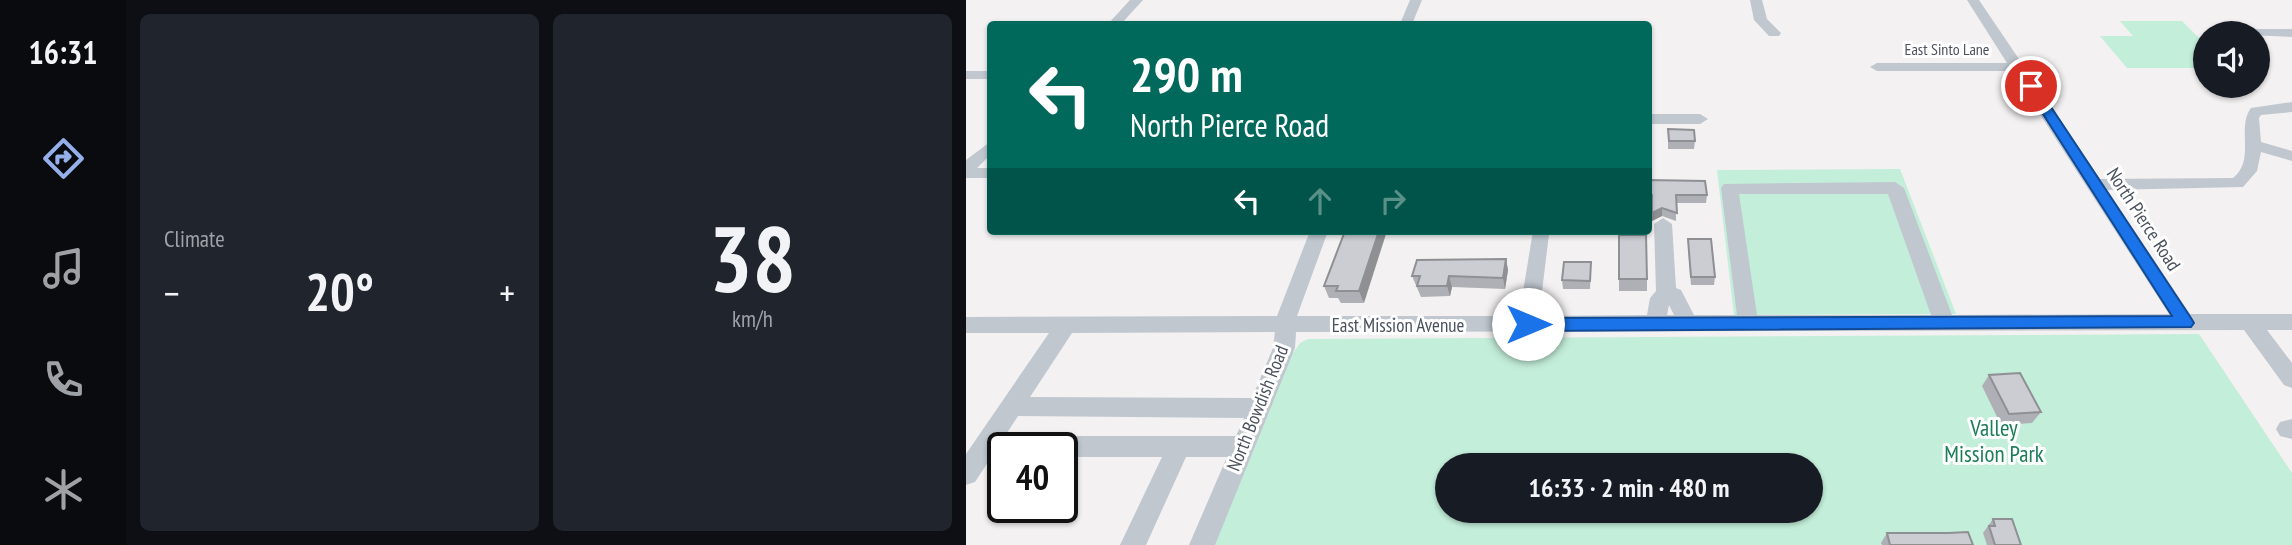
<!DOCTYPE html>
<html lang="en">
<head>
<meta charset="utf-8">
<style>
  :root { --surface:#171b24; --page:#20242c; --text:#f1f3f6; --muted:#9ea1a6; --accent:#94afea }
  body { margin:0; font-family:"PT Sans Narrow",sans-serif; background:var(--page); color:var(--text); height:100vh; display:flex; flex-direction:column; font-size:26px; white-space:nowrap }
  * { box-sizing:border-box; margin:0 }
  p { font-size:23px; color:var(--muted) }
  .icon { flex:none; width:38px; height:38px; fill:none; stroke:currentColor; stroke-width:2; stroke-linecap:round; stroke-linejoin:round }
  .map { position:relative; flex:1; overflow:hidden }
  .sheet { display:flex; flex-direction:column; gap:14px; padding:14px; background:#0d0f14; width:840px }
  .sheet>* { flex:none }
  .top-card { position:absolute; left:21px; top:21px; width:665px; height:214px; border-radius:7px; box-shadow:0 2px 5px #0004; background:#00695c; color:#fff; overflow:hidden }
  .controls { position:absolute; left:1227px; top:21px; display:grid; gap:14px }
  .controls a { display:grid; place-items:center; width:77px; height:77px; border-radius:50%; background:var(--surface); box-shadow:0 2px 5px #0004; font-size:35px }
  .speed { position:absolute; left:21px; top:432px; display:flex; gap:14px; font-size:35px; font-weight:700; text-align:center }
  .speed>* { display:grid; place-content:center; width:91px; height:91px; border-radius:50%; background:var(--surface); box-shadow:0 2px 5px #0004; line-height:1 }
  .speed .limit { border:4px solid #111; border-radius:10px; background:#fff; color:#111 }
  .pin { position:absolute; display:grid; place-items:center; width:60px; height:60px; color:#fff; margin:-30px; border:4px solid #fff; border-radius:50%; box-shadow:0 2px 7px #0007 }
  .me { position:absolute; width:77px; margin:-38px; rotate:90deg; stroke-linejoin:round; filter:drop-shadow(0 0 5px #0008) }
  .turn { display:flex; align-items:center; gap:24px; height:147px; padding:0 28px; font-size:32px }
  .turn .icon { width:91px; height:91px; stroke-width:2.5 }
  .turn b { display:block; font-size:49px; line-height:60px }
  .lanes { display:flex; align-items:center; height:66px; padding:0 28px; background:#0003; justify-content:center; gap:35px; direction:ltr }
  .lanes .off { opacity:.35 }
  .big { font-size:52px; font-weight:700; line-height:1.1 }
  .sheet .card { flex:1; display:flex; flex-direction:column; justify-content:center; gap:10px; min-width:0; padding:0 24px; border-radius:10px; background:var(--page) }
  .sheet .dial { align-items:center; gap:0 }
  .dial b { font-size:91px; line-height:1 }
  .heat { display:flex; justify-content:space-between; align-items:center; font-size:38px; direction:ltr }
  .sheet .tiles { flex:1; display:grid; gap:14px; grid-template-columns:repeat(2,1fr) }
  .trip { position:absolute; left:469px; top:453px; width:388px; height:70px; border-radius:35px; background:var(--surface); box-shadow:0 2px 5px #0004; font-weight:700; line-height:70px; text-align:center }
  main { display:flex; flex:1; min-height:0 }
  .dock { display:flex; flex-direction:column; width:126px; justify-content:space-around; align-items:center; background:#090b0e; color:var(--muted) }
  .dock .icon { width:49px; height:49px }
  .dock .active { color:var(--accent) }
  .dock b { font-size:32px; color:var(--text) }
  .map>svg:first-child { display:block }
  .green { fill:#c3eed9; fill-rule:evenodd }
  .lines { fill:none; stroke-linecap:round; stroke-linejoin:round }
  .minor { fill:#c0c7cf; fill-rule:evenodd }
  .wall { fill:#afb0b5 }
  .shaded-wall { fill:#8e9094 }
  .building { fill:#cbcdd3; stroke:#8e9094; stroke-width:2 }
  .route { fill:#1a73e8; stroke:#114b97; stroke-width:2 }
  .labels { text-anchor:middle; stroke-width:6; stroke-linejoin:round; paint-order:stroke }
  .far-street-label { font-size:16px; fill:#4a525e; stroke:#fff }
  .street-label { font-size:19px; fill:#4a525e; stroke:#fff }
  .near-park-label { font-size:23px; fill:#1c7d59; stroke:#fff }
</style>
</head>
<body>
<main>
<nav class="dock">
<b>16:31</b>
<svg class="icon active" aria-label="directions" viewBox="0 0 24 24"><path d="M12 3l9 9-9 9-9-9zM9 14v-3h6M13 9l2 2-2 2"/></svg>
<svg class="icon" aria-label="music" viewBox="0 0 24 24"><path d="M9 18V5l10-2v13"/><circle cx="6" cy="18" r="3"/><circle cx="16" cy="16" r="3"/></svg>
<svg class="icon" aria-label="phone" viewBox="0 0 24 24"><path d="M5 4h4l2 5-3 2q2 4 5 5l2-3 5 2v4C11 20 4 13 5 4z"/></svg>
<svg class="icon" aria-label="climate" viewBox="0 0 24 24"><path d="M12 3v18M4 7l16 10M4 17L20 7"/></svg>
</nav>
<section class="sheet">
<div class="tiles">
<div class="card"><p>Climate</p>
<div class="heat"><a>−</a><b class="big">20°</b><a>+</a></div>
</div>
<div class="card dial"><b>38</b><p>km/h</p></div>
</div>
</section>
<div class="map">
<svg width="1326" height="545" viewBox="0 0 1326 545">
  <rect width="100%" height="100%" fill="#f3f1f1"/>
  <g class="green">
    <polygon points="1154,21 1216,21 1239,44 1239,68 1161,68 1134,36 1167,36"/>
    <polygon points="934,169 990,314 768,315 751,170"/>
    <path d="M 1233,334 L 1326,473 L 1326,545 L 248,545 L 323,359 L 334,343 L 342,339 ZM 481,466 L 845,466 L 845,511 L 481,511 Z"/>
  </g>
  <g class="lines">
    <g class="minor">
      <polygon points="164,0 177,0 155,24 142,24"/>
      <polygon points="444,0 456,0 446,24 434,24"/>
      <polygon points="784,0 796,0 801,19 815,33 813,36 803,36 788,20"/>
      <path d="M 1001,0 L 1013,0 L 1134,179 L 1267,178 C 1290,160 1270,128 1285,108 L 1326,102 L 1326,112 L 1295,115 L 1293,118 L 1295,142 L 1326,151 L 1326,161 L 1295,152 L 1291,171 L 1277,187 L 1141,190 L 1224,314 L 1326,314 L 1326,330 L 1301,330 L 1326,363 L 1326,388 L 1318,385 L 1278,330 L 330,332 L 329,348 L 249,545 L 223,545 L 261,457 L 220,457 L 180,545 L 154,545 L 196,457 L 96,457 L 96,448 L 45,447 L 49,440 L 57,436 L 270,436 L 278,418 L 52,416 L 9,482 L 0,485 L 0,454 L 83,333 L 0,333 L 0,317 L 311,316 L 344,231 L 362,231 L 331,316 L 553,316 L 567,231 L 581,231 L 583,234 L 573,316 L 681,315 L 684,298 L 690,291 L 688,224 L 697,218 L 706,224 L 710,288 L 715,290 L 728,315 L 771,315 L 755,188 L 758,184 L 929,182 L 938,188 L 986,315 L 1203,314 L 1046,71 L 911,71 L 904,67 L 911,63 L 1041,63 ZM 773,194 L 922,194 L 965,315 L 791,315 ZM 703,305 L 708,315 L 701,315 ZM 309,332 L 307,348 L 286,398 L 64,397 L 106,333 Z"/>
      <polygon points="1248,29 1326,29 1326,37 1241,33"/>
      <rect x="0" y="71" width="24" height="8"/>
      <polygon points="682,114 734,114 742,119 734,124 682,124"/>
      <polygon points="24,142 24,155 11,168 24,168 24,178 0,178 0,160"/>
      <polygon points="1326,419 1326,439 1314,436 1310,429 1314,422"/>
    </g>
  </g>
  <g class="wall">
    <polygon points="702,129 729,141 728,149 702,149"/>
    <polygon points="682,180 741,195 740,203 710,203 710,221 696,216 686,221 686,203 682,203"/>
    <polygon points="379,231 398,303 375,303 372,298 363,298 358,286"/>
    <polygon points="722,239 749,277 748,285 725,285 722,247"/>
    <polygon points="540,259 542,270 539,289 486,287 484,296 455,297 446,276"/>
    <polygon points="625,270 624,289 597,289 596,280"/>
    <rect x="653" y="279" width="28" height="12"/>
    <polygon points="1023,375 1075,412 1066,423 1035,425 1016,386"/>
    <polygon points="1027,519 1055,545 1021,545 1017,533"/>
    <polygon points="921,533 1007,545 916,545 915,543"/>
  </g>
  <g class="shaded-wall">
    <polygon points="696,208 696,216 686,221 686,213"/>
    <polygon points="413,231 421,231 398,303 393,291"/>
    <polygon points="540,259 542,270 539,289 537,278"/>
    <polygon points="483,276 486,287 484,296 481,286"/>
  </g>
  <g class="building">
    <polygon points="702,129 728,130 729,141 703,141"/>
    <polygon points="682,180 739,181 741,195 710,195 711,213 696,208 686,213 686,195 682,195"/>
    <polygon points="379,231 413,231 393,291 370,291 372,286 358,286"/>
    <polygon points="653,235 680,235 681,279 653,279"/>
    <polygon points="722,239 745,239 749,277 725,277"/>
    <polygon points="540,259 537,278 483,276 481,286 451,286 454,276 446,276 451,260"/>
    <polygon points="598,262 625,262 624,281 596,280"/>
    <polygon points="1054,373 1075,412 1043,414 1023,375"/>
    <polygon points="1027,519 1046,519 1055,545 1029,545 1023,526 1029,526"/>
    <polygon points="1002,532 1007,545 924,545 921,533 983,533"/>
  </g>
  <polygon class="route" points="1061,84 1071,86 1225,318 1228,323 1225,327 562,331 554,324 562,318 1206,316 1059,86"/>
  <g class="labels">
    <g class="far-street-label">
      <text x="981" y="55">East Sinto Lane</text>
    </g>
    <g class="street-label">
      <text transform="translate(1178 219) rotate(57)" y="7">North Pierce Road</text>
      <text x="432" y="332">East Mission Avenue</text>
      <text transform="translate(291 408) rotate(-68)" y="7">North Bowdish Road</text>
    </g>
    <g class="near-park-label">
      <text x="1028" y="436">Valley<tspan x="1028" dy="26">Mission Park</tspan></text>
    </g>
  </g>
</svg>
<div class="controls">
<a><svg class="icon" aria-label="sound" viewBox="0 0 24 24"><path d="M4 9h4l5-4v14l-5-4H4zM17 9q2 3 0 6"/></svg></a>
</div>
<div class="speed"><div class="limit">40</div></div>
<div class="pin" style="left:1065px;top:86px;background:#d93025"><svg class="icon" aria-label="arrive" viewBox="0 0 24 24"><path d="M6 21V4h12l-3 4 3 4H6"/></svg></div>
<svg class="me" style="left:562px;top:324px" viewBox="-20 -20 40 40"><circle r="19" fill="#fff"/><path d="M0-13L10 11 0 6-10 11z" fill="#1a73e8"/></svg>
<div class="trip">16:33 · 2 min · 480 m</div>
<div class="top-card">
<div class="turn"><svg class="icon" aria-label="left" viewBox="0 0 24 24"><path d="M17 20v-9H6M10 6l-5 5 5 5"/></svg><div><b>290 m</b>North Pierce Road</div></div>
<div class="lanes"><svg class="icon" aria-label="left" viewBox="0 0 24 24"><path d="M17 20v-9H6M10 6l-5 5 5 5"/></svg><svg class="icon off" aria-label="ahead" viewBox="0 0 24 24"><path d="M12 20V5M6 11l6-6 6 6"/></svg><svg class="icon off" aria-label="right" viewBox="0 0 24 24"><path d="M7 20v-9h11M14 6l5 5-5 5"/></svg></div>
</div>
</div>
</main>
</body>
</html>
